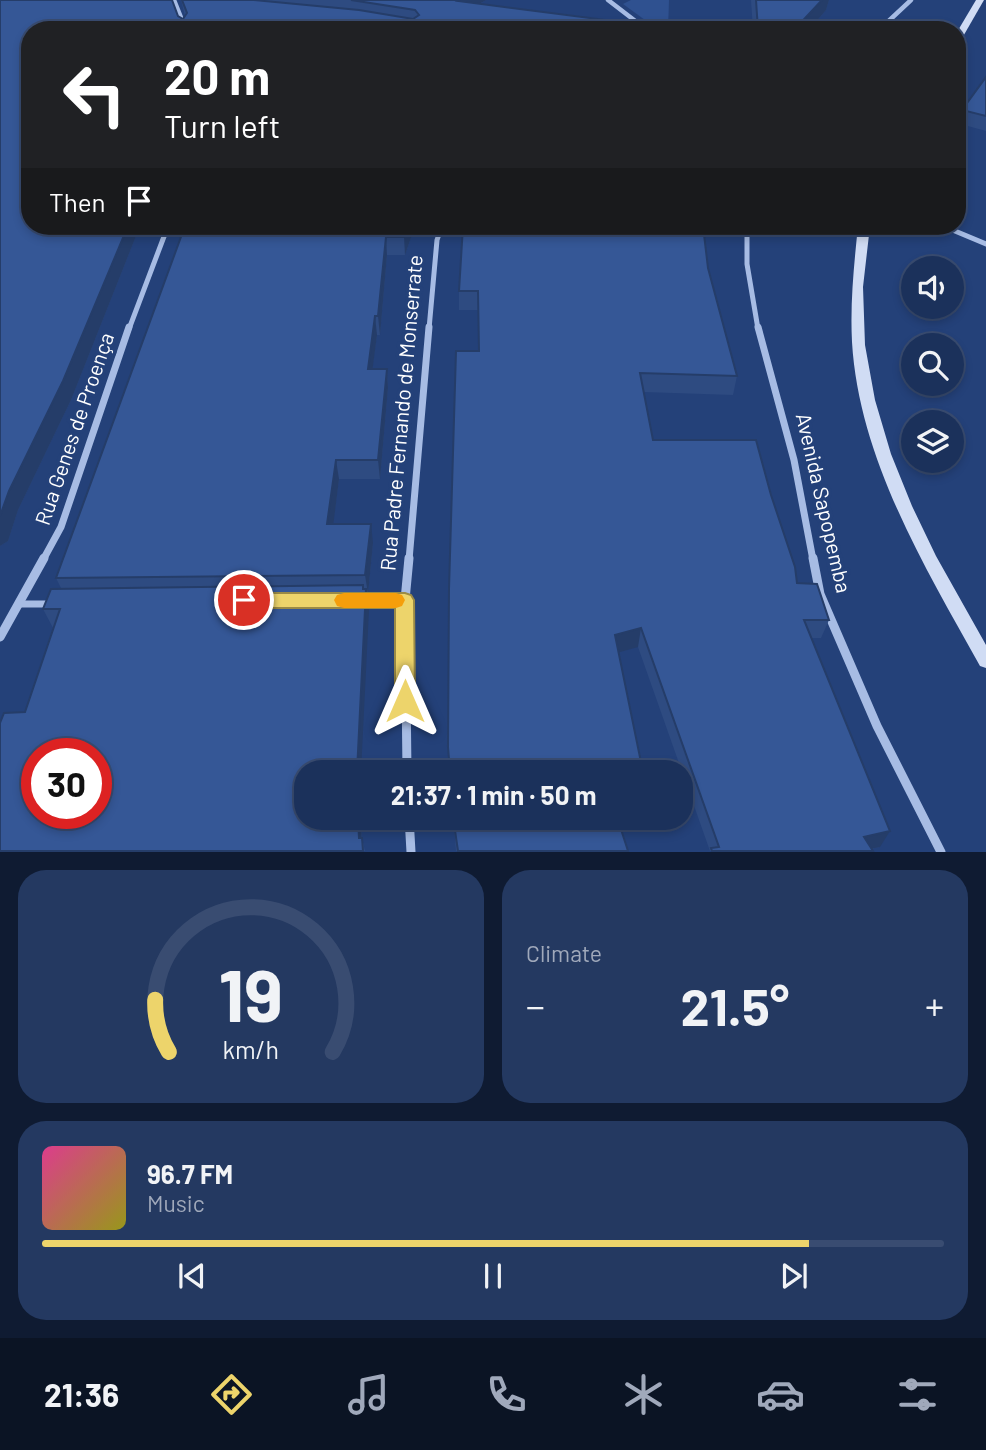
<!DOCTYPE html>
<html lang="en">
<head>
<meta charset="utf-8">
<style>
  :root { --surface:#1b315b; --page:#243961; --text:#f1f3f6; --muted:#a0a9bb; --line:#394c71; --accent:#edd46b }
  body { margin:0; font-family:Barlow,sans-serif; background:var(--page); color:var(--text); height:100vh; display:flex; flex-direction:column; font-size:26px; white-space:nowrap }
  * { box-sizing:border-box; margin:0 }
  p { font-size:23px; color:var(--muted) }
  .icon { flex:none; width:38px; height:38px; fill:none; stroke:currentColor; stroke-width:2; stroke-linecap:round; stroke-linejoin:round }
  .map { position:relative; height:852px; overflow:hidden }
  .panel { display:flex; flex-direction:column; gap:18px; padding:18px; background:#0f1b32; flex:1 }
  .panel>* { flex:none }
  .hud { position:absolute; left:21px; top:21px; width:945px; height:214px; border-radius:28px; box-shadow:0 4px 10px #0003,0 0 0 2px var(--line); background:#202124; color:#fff; overflow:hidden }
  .buttons { position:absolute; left:901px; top:256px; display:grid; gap:14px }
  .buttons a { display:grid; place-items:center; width:63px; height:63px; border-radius:50%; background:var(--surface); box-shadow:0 4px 10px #0003,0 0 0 2px var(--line); font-size:35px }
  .speed { position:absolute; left:21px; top:738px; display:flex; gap:14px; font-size:35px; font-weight:700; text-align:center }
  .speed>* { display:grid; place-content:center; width:91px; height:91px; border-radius:50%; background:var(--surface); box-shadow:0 4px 10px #0003,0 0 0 2px var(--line); line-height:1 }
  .speed .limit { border:10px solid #d22; background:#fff; color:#111 }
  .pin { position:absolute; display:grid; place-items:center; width:60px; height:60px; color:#fff; margin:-30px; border:4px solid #fff; border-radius:50%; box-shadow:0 2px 7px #0007 }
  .me { position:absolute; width:77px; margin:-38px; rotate:0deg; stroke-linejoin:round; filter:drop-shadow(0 0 5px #0008) }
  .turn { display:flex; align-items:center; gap:24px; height:147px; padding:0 28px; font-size:32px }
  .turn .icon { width:91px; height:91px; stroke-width:2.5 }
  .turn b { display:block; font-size:49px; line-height:60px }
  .then { display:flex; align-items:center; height:66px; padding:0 28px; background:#0003; gap:14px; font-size:26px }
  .big { font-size:52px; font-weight:700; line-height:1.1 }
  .panel .card { flex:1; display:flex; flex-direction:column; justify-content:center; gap:10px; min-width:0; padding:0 24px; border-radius:28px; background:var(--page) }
  .panel .dial { align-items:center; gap:0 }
  .dial svg { height:182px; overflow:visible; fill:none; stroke:var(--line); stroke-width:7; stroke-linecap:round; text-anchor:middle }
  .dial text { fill:var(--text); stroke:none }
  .song { display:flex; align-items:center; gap:21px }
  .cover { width:84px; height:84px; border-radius:10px; background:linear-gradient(135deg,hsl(330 70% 55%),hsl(60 70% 35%)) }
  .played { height:7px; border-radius:4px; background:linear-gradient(90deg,var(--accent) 85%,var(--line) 85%) }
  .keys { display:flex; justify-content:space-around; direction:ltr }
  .heat { display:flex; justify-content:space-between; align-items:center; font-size:38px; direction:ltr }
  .panel .tiles { flex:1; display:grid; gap:18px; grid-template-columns:1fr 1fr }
  .card:last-child { grid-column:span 2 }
  .trip { position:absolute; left:294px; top:760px; width:399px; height:70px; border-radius:28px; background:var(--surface); box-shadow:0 4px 10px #0003,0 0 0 2px var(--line); font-weight:700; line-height:70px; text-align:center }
  .tab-bar { display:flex; height:112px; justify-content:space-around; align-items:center; background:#0b1424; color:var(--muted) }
  .tab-bar .icon { width:49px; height:49px }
  .tab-bar .current { color:var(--accent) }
  .tab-bar b { font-size:32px; color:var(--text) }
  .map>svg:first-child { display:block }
  .green { fill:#2f5190 }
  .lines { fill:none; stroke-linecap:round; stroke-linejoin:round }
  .service { stroke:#a7bce4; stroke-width:7 }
  .minor-far3 { stroke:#a7bce4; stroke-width:4.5 }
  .minor-far2 { stroke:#a7bce4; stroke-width:5 }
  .minor-far1 { stroke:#a7bce4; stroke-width:7 }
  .minor { stroke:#a7bce4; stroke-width:9 }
  .secondary { fill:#d0dcf4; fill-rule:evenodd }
  .wall { fill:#2e4b81 }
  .shaded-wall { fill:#253d69 }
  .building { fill:#355796; stroke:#253d69; stroke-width:2; fill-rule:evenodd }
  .route { fill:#edd46b; stroke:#9a8a46; stroke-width:2 }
  .slow { fill:#f59e0b }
  .labels { text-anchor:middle; stroke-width:7; stroke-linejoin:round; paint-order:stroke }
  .street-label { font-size:21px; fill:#fff; stroke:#244179 }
</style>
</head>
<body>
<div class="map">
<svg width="986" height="852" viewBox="0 0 986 852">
  <rect width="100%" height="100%" fill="#244179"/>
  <polygon class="green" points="631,0 669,0 668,30 656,28 623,4"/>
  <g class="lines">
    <g class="service">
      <polyline points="362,600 405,600"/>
      <polyline points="20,604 52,604"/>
    </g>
    <g class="minor-far3">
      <polyline points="174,0 186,30"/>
      <polyline points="608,0 647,30"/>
      <polyline points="879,30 911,0"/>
    </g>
    <g class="minor-far2">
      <polyline points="747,226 747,264 758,329"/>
      <polyline points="943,226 986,244"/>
      <polyline points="129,329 168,226"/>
      <polyline points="429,329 437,240 442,226"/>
    </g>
    <g class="minor-far1">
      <polyline points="758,327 794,460 813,560"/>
      <polyline points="43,560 61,527 129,327"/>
      <polyline points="409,560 429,327"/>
    </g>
    <g class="minor">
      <polyline points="813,558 820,594 877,726 941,852"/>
      <polyline points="0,637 44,558"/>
      <polyline points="407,772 405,600 409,558"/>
      <polyline points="409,817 411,852"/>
    </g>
    <g class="secondary">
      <polygon points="976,0 984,0 961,40 957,42 957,32"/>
      <path d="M 858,226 L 870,226 L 863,287 L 865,345 L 875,400 L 891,454 L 912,506 L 936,556 L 986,645 L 986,668 L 980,666 C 925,567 859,459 852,342 C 850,303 854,265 858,226 Z"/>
    </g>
  </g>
  <g class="wall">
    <polygon points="0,0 172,0 178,16 183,19 185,16 181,0 486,0 480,4 637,24 636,30 30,30 30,226 140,226 71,400 18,510 8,541 0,546"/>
    <polygon points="751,0 829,0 826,10 809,30 753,30"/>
    <polygon points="986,77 986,131 957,123 962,110"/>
    <polygon points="185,226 415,226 405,255 387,255 380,335 377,335 372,369 387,369 388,388 380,479 339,479 333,524 373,543 368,594 367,594 369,610 306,772 361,817 362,838 365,851 0,851 25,712 53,628 43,609 61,588 56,578"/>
    <polygon points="708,268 737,376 733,395 644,392 653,440 771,495 797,583 829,620 821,638 811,638 880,847 871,849 873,851 710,851 638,647 478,351 478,310 459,310 459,291"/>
    <polygon points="453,817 633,817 618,820 628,851 456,851"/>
  </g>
  <g class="shaded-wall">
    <polygon points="460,0 486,0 459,16"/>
    <polygon points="822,0 829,0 826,10 809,30 794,30"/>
    <polygon points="128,226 140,226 71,400 18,510 8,541 0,546 0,516 9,491"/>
    <polygon points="408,226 415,226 405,255 404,237"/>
    <polygon points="386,237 387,255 380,335 378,316"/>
    <polygon points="375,316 377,335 370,388 368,369"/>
    <polygon points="387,369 388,388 380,479 378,460"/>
    <polygon points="336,460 339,479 331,543 327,524"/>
    <polygon points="371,524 373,543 368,594 365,575"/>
    <polygon points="363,585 365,600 366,589 369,610 361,772 357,772"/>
    <polygon points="641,628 638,647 613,654 615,635"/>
    <polygon points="358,817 361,817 362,851 359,838"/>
    <polygon points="890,831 880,847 860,851 864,837"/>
  </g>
  <g class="building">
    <polygon points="0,0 172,0 178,16 183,19 187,13 182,0 254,0 359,10 413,19 419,15 415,10 351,0 460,0 458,1 637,24 634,30 30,30 30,226 128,226 63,381 9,491 0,516"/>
    <polygon points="756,0 822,0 794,30 758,30"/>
    <polygon points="986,77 986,116 962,110"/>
    <polygon points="185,226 408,226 404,237 386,237 378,316 375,316 368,369 387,369 378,460 336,460 327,524 371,524 365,575 56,578"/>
    <polygon points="463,226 703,226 708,268 737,376 640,373 653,440 756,440 771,495 795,567 797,583 817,584 829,620 804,620 890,831 864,837 873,851 712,851 711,848 719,847 641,628 615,635 643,772 450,772 448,747 449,589 456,351 479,351 478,291 459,291"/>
    <path d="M 363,585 L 363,589 L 366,589 L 357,772 L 306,772 L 306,817 L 358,817 L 359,838 L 362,838 L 363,851 L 0,851 L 0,723 L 4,713 L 25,712 L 60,609 L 43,609 L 51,589 ZM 37,754 L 96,754 L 96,814 L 37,814 Z"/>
    <polygon points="453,817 617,817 628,851 458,851"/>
  </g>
  <polygon class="route" points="244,593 405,593 411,595 414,600 415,701 412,707 405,710 398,707 395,701 395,608 244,608 237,606 234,600 237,595"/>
  <polygon class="slow" points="344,593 396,593 402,595 405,600 402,606 396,608 344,608 337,606 334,600 337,595"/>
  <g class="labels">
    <g class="street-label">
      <text transform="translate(402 413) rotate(-85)" y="7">Rua Padre Fernando de Monserrate</text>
      <text transform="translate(75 429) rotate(-71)" y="7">Rua Genes de Proença</text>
      <text transform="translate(823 503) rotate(77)" y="7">Avenida Sapopemba</text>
    </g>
  </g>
</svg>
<div class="buttons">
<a><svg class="icon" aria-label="sound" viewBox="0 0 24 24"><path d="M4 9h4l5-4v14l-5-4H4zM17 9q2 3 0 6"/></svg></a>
<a><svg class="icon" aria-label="search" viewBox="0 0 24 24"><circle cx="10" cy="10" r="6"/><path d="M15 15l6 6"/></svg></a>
<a><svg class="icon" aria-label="layers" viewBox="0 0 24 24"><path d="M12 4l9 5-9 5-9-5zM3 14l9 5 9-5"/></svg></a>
</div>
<div class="speed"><div class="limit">30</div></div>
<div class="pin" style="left:244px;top:600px;background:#d93025"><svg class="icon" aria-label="arrive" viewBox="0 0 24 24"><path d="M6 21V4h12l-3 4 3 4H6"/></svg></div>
<svg class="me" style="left:405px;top:701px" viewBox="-20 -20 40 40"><path d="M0-17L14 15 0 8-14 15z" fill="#edd46b" stroke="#fff" stroke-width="4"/></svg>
<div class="trip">21:37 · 1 min · 50 m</div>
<div class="hud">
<div class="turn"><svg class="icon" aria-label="left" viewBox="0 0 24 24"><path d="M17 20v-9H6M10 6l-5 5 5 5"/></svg><div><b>20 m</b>Turn left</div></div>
<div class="then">Then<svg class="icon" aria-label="arrive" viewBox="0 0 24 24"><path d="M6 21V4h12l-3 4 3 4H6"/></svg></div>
</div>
</div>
<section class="panel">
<div class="tiles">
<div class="card dial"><svg viewBox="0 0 100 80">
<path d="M14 69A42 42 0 1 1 86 69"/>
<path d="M14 69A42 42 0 0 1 8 46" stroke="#edd46b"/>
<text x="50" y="56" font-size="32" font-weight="700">19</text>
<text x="50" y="72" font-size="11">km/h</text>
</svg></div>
<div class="card"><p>Climate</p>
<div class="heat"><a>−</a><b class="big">21.5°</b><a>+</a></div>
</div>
<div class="card">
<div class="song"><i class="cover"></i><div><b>96.7 FM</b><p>Music</p></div></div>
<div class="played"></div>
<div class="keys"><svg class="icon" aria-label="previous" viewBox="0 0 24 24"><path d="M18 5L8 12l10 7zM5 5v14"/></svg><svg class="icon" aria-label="pause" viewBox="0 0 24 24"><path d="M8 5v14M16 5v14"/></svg><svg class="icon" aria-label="next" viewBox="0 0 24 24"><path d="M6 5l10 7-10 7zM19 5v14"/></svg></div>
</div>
</div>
</section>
<nav class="tab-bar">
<b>21:36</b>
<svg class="icon current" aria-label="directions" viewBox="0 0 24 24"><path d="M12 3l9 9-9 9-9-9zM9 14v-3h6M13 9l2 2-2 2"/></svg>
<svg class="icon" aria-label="music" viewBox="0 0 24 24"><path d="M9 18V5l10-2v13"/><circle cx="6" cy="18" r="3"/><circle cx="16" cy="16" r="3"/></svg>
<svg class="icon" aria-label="phone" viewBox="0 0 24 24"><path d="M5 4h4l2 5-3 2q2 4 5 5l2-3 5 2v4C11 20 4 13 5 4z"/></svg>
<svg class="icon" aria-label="climate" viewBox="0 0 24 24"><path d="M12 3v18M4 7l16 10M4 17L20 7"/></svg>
<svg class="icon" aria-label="car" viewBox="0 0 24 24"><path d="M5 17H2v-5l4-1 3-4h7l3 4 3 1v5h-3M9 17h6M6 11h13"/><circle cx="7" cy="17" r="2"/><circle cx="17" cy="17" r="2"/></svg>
<svg class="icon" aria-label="filters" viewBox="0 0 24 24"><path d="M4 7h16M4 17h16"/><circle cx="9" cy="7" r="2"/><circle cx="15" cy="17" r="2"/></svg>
</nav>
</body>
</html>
